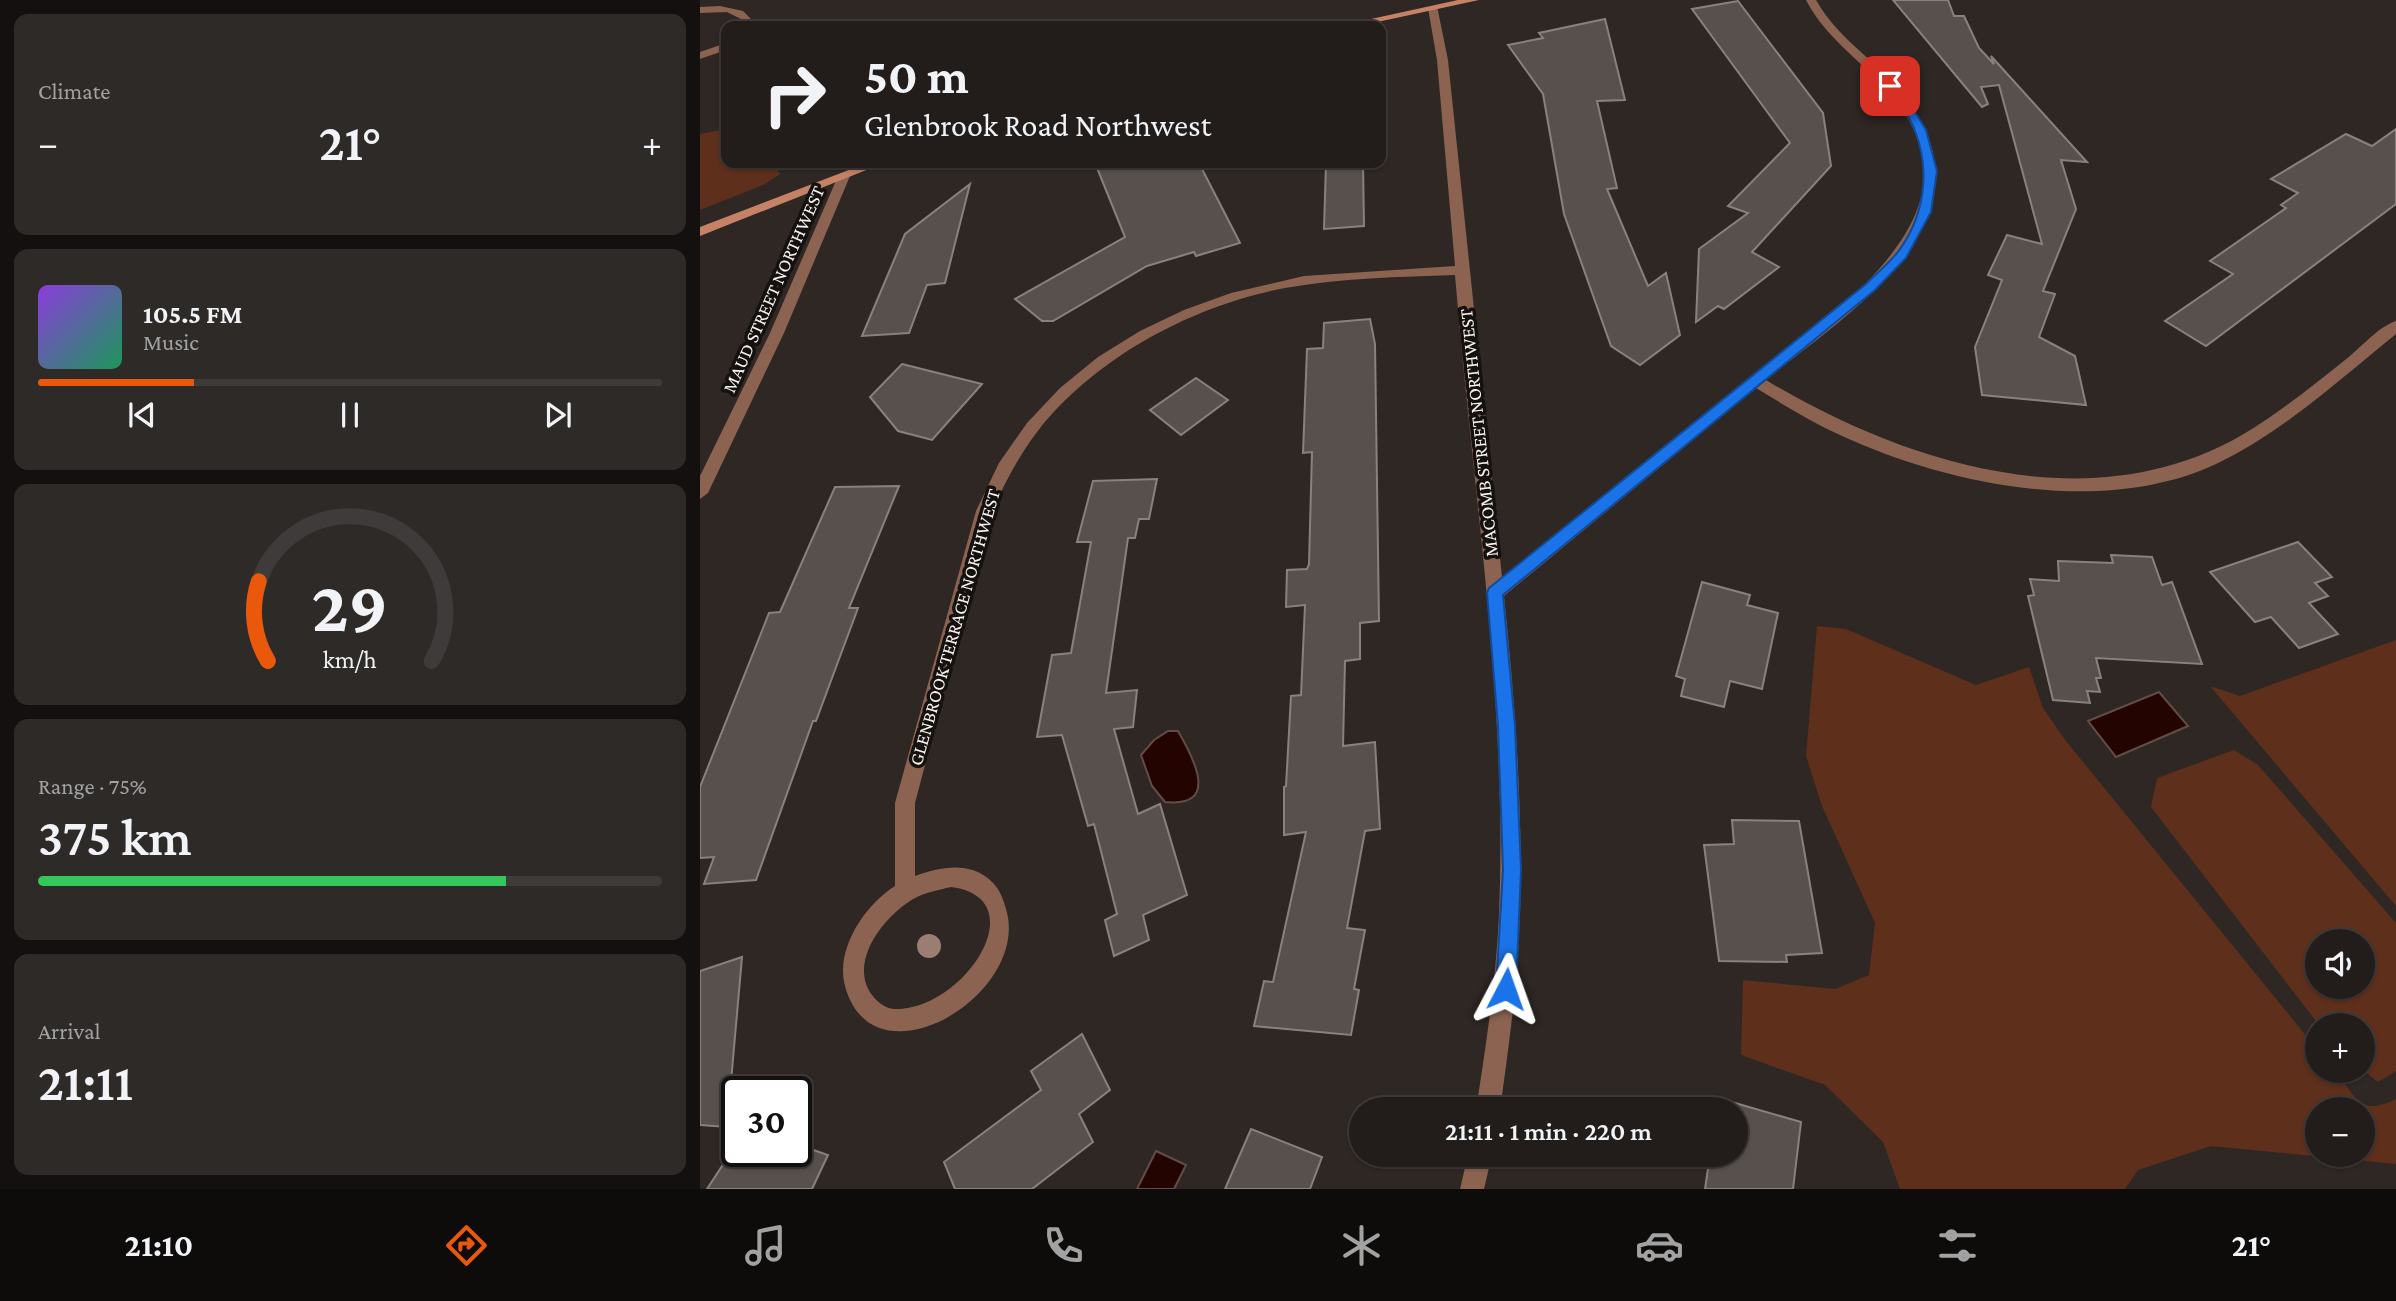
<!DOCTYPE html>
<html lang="en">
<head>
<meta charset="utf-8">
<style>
  :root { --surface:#221d1b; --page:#2e2a28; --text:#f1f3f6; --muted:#a2a2a3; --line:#3f3b3a; --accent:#ea580c }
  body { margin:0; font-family:"Crimson Pro",serif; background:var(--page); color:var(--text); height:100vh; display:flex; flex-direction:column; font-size:26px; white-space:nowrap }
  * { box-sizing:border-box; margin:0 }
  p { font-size:23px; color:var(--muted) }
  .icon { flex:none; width:38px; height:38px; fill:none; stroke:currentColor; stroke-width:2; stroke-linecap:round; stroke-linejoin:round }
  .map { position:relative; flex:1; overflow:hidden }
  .details { display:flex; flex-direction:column; gap:14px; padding:14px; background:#13100f; width:700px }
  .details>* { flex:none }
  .top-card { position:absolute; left:21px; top:21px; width:665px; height:147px; border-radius:14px; box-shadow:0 2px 5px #0004,0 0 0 2px var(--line); background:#221d1b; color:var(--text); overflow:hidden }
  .controls { position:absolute; left:1605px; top:929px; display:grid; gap:14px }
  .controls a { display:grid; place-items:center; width:70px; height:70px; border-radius:50%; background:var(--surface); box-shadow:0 2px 5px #0004,0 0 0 2px var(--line); font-size:35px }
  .speed { position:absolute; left:21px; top:1076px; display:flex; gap:14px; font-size:35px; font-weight:700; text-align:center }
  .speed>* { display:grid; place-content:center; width:91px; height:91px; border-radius:50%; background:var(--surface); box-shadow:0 2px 5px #0004,0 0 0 2px var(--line); line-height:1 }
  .speed .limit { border:4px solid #111; border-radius:10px; background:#fff; color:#111 }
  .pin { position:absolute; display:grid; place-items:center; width:60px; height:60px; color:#fff; margin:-30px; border-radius:14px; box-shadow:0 4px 10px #0006 }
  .me { position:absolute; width:77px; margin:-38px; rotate:4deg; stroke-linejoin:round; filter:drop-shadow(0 0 5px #0008) }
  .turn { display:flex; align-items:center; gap:24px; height:147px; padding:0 28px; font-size:32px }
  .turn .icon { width:91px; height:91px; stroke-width:2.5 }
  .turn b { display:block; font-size:49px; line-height:60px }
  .big { font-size:52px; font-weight:600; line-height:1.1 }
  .details .tile { flex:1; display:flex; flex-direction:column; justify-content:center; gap:10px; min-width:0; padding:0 24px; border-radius:14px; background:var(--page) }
  .details .dial { align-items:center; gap:0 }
  .dial svg { height:182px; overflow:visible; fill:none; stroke:var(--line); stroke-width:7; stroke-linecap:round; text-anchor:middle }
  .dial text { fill:var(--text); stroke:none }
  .song { display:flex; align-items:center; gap:21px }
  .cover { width:84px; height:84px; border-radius:10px; background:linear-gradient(135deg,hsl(270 70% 55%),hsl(150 70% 35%)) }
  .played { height:7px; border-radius:4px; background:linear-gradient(90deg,var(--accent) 25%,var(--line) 25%) }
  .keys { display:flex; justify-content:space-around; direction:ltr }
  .heat { display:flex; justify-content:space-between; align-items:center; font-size:38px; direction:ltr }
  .charge { height:10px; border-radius:5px; background:linear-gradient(90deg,#34c759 75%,var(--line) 0) }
  .trip { position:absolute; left:649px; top:1097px; width:399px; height:70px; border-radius:35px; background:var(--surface); box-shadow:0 2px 5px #0004,0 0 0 2px var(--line); font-weight:600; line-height:70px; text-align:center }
  .dock { display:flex; height:112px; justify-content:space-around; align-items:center; background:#0e0c0b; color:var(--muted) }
  .dock .icon { width:49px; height:49px }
  .dock .current { color:var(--accent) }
  .dock b { font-size:32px; color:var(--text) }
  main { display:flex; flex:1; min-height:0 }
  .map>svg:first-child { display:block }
  .green { fill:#5e2f1b; fill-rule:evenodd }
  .water { fill:#230400; stroke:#634c48; stroke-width:2 }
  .building { fill:#58504c; stroke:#8a817d; stroke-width:2 }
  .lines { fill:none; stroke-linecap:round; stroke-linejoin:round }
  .street { fill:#8c6351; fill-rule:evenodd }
  .secondary { fill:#c58266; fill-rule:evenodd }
  .tree { fill:#9b7d71 }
  .route { fill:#1a73e8; stroke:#114b97; stroke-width:2 }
  .labels { text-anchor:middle; stroke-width:7; stroke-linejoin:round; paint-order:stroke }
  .street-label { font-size:19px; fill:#f8f3f0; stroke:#14110f }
</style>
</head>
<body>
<main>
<section class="details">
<div class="tile"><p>Climate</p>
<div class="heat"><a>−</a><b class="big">21°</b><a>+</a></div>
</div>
<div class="tile">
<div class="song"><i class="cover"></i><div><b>105.5 FM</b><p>Music</p></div></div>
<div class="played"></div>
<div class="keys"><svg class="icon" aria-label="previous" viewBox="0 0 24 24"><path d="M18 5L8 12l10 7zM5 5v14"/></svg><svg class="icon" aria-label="pause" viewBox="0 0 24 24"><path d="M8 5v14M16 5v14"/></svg><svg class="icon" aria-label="next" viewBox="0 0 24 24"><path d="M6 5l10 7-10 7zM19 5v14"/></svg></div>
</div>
<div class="tile dial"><svg viewBox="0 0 100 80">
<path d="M14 69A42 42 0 1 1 86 69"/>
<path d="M14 69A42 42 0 0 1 10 34" stroke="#ea580c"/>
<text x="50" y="56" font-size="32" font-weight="700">29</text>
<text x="50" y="72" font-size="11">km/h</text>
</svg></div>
<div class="tile"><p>Range · 75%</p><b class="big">375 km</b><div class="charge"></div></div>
<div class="tile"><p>Arrival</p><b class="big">21:11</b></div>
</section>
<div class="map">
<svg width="1696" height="1189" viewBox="0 0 1696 1189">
  <rect width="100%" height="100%" fill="#2e2724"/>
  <g class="green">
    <polygon points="26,129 26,163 74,163 80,174 63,185 0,210 0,134"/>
    <path d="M 1117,626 L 1146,629 L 1276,685 L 1329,667 L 1343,708 L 1366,741 L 1617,1049 L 1617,1071 L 1635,1071 C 1657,1098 1660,1117 1696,1099 L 1696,1164 L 1511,1146 L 1438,1170 L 1425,1189 L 1200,1189 L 1183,1142 L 1125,1085 L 1041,1055 L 1043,980 L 1135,989 L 1169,975 L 1175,923 L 1122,806 L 1106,756 ZM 1617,1110 L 1662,1110 L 1662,1155 L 1617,1155 Z"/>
    <polygon points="1696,640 1696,906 1510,686 1540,696"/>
    <path d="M 1534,750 L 1558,765 L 1696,923 L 1696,1071 L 1678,1082 L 1663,1070 L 1662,1026 L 1619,1025 L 1451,807 L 1457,778 ZM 1617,942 L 1662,942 L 1662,987 L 1617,987 Z"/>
  </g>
  <g class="water">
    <polygon points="1459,692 1488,726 1416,757 1388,721"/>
    <path d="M 468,731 L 478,731 C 493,757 521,808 465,802 L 452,786 L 441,755 L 454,740 Z"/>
    <polygon points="456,1151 486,1165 474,1189 437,1189"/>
  </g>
  <g class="building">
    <polygon points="1193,0 1248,0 1254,16 1264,16 1279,48 1294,64 1291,56 1387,162 1361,160 1376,209 1343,291 1355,294 1339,337 1375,356 1386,405 1282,395 1275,347 1302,280 1288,275 1307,235 1342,244 1299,85 1281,87 1288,104 1282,107"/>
    <polygon points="1038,1 1123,113 1131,166 1052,252 1079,267 1024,309 1018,306 996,322 999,249 1048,213 1028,206 1090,143 992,9"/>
    <polygon points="905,19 925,100 897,101 917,188 907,189 948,286 966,273 980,335 940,365 911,346 864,214 843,94 808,45 843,38 839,33"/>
    <polygon points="1696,129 1696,204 1506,346 1465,321 1533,274 1510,261 1586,208 1581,205 1598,193 1571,179 1646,134 1672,146"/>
    <polygon points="395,163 499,163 540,243 496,256 494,252 447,266 353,321 342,321 315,299 425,237"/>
    <polygon points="626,163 663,163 664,226 624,229"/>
    <polygon points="270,184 245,283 227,285 209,333 162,336 205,234"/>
    <polygon points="670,319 675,344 679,621 660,623 660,659 645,661 643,746 675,742 680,829 665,831 647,928 665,930 654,989 659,990 651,1035 554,1026 564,981 573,982 606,832 584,835 584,787 586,786 591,696 601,695 605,605 586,607 587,570 607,569 609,564 612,452 603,453 607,349 623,348 624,323"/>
    <polygon points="202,364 282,384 232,440 198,431 170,397"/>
    <polygon points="496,378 528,400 481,435 450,410"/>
    <polygon points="457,479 449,519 439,519 435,538 428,538 406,693 437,690 433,727 414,729 438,814 460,804 487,895 443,915 449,940 414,956 405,920 417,914 394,824 388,826 362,735 337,737 352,655 371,653 391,542 377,542 393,481"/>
    <polygon points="199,486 149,608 158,608 116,721 113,721 56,880 4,884 14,857 0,858 0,787 69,613 80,612 135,487"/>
    <polygon points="1598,542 1632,577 1615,583 1628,596 1609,603 1638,634 1599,648 1571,617 1555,622 1510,572"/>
    <polygon points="1411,555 1452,557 1462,585 1472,582 1502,664 1396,658 1401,678 1396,678 1400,692 1387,691 1390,703 1353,700 1328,596 1334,595 1330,579 1359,581 1358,561 1413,563"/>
    <polygon points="1002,582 1050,595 1047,605 1078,613 1062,689 1030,681 1024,707 981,696 985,679 976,676"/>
    <polygon points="1032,820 1099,821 1122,953 1086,955 1087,962 1019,961 1004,845 1034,844"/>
    <polygon points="42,957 27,1127 0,1125 0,971"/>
    <polygon points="382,1034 410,1090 379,1114 393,1142 332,1189 255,1189 244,1162 341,1090 331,1071"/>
    <polygon points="1018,1098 1101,1122 1093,1189 1005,1189 1010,1155 1036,1155 1036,1110 1017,1110"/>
    <polygon points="551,1129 622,1157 610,1189 525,1189"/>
    <polygon points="37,1143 37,1152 96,1152 96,1144 128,1155 112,1189 7,1189"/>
  </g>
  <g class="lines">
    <g class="street">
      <path d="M 1106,0 L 1116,0 C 1140,43 1185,65 1212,106 C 1293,226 1146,314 1066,380 C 1209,466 1399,525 1552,429 C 1586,407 1618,382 1650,356 C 1663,345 1680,326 1696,321 L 1696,334 C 1639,380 1583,432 1516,464 C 1403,517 1248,485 1140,435 C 1111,422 1084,405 1056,388 L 804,596 C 815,701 823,808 820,914 C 818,980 809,1045 800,1110 L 776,1110 C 786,1045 796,980 799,915 C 808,701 772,487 755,275 C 699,277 641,278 585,288 C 493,305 394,358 337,432 C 318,457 305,483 292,511 L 215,803 L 215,876 C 240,867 270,861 291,881 C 299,888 303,898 306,909 C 332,994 173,1090 145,986 C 135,949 165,905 195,886 L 195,803 L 276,511 L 299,463 L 327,423 L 360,388 L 398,357 L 440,331 L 484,310 L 531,293 L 604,276 L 755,266 L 737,60 L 728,8 L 737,6 L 748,60 L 802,577 L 1165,284 C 1232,216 1250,153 1177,80 C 1151,53 1123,33 1106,0 ZM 251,887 C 337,898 264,1011 194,1009 C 185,1008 177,1002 172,995 C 147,961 186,914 215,898 C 226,892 239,890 251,887 Z"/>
      <polygon points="20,6 43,11 54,22 53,26 43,26 41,19 27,12 0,13 0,7"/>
      <polygon points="26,43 26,50 0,59 0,52"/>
      <polygon points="144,172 150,176 84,333 8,493 0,499 0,476 70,333 138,176"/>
      <polygon points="768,1155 792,1155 784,1189 760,1189"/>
    </g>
    <g class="secondary">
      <polygon points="758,0 779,0 659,26 639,26"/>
      <polygon points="167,163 184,163 0,236 0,227"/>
    </g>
  </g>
  <circle class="tree" cx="229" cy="946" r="12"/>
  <path class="route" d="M 1186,84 L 1194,84 L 1207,99 L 1226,130 L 1237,171 L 1231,212 L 1206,258 L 1175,290 L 803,595 L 815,726 L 821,870 L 816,989 L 813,996 L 806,999 L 799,996 L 796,989 L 803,870 L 798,726 L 787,593 L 789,588 L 1166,284 C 1176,274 1188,264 1197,253 C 1224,218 1231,172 1215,131 C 1209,114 1196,100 1185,86 Z"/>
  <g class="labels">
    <g class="street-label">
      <text transform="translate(73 289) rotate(-66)" y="7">MAUD STREET NORTHWEST</text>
      <text transform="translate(778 433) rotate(-96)" y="7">MACOMB STREET NORTHWEST</text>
      <text transform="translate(254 627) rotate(-74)" y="7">GLENBROOK TERRACE NORTHWEST</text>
    </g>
  </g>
</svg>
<div class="controls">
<a><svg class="icon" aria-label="sound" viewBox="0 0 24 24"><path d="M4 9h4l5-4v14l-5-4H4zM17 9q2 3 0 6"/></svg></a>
<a>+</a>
<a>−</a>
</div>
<div class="speed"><div class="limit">30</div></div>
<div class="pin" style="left:1190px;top:86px;background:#d93025"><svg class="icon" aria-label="arrive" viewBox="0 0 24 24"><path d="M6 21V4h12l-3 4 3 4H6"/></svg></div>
<svg class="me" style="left:806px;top:989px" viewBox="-20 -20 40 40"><path d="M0-17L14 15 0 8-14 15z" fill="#1a73e8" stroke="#fff" stroke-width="4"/></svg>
<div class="trip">21:11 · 1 min · 220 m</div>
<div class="top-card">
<div class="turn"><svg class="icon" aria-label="right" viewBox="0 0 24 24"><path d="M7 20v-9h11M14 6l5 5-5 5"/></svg><div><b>50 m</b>Glenbrook Road Northwest</div></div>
</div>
</div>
</main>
<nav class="dock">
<b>21:10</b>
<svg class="icon current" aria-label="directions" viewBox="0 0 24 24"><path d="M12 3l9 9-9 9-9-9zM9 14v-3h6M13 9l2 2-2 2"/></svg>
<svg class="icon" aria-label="music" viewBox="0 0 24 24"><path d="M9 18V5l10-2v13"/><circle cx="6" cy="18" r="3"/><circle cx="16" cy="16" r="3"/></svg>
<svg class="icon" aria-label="phone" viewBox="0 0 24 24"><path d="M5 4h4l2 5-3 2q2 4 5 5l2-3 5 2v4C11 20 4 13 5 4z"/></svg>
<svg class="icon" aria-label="climate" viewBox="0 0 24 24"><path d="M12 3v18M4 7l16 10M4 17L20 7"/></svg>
<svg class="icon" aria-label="car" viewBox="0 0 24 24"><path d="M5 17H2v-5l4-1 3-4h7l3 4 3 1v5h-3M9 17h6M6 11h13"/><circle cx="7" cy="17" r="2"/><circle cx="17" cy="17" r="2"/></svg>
<svg class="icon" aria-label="filters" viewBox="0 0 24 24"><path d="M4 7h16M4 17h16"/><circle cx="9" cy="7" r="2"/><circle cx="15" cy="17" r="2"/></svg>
<b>21°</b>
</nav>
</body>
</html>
